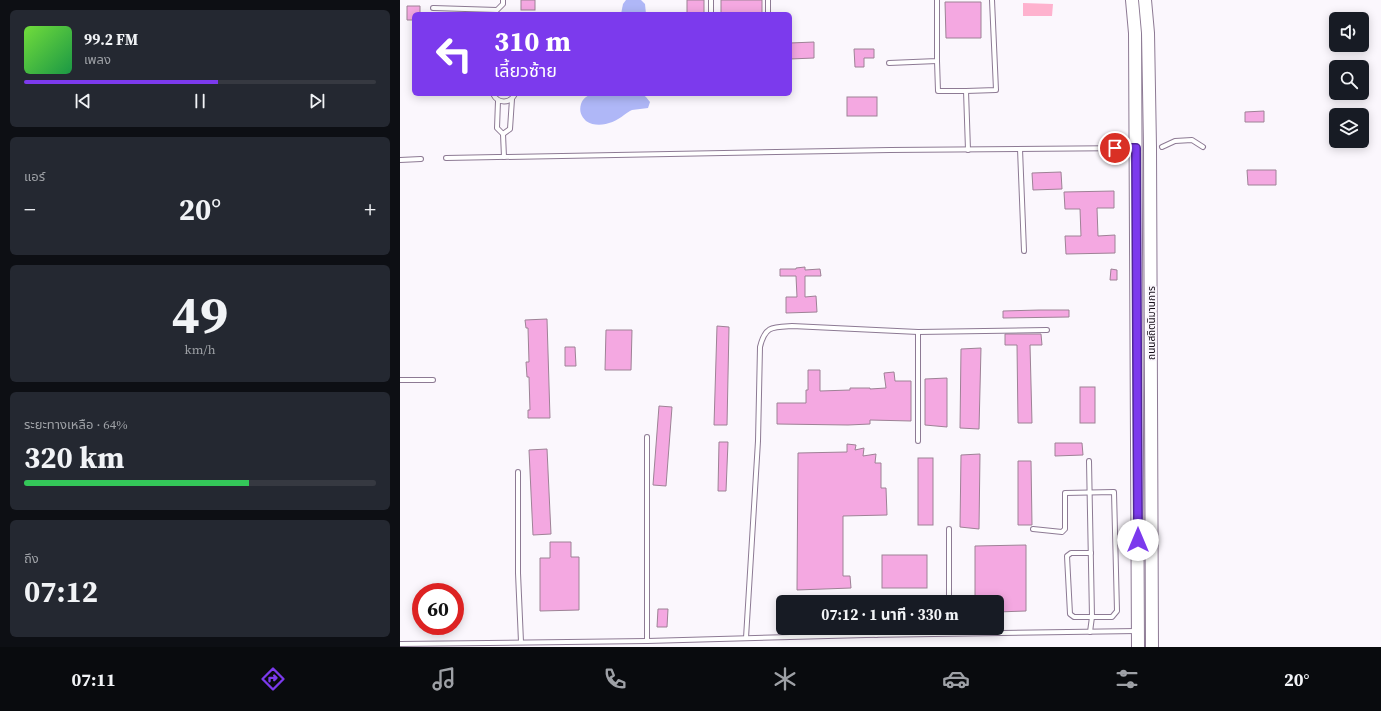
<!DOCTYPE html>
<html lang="th">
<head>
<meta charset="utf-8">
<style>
  :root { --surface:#171b24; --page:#242831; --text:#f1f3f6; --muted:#9ea1a6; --line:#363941; --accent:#7c3aed }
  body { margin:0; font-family:"Source Serif 4","Noto Sans Thai",serif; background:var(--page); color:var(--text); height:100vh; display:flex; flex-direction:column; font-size:15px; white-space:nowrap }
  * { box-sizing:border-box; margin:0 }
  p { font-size:13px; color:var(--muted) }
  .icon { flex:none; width:22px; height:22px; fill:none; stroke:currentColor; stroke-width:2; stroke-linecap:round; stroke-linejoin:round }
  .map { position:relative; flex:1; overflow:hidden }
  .side { display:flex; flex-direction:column; gap:10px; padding:10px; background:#0d0f14; width:400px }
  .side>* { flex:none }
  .banner { position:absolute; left:12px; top:12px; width:380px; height:84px; border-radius:6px; box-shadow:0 2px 10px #0003; background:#7c3aed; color:#fff; overflow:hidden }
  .fabs { position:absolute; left:929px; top:12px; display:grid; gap:8px }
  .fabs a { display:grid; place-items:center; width:40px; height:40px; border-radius:6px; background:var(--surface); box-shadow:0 2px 10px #0003; font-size:20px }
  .speed { position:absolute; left:12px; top:583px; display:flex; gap:8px; font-size:20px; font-weight:700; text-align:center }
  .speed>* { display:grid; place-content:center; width:52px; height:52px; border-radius:50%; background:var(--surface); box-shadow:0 2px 10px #0003; line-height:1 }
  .speed .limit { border:6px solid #d22; background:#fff; color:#111 }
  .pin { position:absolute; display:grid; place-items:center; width:34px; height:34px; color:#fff; margin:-17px; border:2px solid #fff; border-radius:50%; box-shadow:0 1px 4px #0007 }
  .me { position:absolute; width:44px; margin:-22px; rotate:0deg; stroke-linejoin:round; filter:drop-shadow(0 0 3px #0008) }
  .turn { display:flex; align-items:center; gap:14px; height:84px; padding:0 16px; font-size:18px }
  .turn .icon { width:52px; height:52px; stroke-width:2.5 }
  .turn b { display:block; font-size:28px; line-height:34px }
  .big { font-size:30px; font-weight:700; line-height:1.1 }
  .side .widget { flex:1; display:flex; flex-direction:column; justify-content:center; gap:6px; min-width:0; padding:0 14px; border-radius:6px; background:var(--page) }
  .side .dial { align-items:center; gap:0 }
  .dial b { font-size:52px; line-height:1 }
  .song { display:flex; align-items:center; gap:12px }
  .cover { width:48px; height:48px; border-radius:6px; background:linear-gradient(135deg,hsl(100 70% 55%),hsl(140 70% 35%)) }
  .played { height:4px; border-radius:2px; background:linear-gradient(90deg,var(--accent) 55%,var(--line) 55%) }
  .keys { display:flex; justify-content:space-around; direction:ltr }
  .heat { display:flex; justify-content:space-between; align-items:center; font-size:22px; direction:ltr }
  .charge { height:6px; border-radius:3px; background:linear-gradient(90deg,#34c759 64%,var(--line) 0) }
  .trip { position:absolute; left:376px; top:595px; width:228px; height:40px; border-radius:6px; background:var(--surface); box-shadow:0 2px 10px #0003; font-weight:700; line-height:40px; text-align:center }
  .dock { display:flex; height:64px; justify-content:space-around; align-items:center; background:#090b0e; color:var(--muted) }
  .dock .icon { width:28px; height:28px }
  .dock .on { color:var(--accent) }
  .dock b { font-size:18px; color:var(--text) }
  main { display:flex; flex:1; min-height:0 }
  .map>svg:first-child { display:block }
  .green { fill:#feb2ce }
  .water { fill:#afb7f7 }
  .building { fill:#f4a8e1; stroke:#9e8296 }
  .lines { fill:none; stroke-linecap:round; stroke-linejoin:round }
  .service-casing { stroke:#8d7a94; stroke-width:6 }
  .primary-casing { stroke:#8d7a94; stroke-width:14 }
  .service { stroke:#fff; stroke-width:4 }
  .primary { stroke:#fff; stroke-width:12 }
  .route-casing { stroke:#51269a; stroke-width:10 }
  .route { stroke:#7c3aed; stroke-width:7 }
  .labels { text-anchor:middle; stroke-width:4; stroke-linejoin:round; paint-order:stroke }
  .street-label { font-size:10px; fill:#160f19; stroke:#fbf7fd }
</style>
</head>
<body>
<main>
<section class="side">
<div class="widget">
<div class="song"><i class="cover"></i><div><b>99.2 FM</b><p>เพลง</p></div></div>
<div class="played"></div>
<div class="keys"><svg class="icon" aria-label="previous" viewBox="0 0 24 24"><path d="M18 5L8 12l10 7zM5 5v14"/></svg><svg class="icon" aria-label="pause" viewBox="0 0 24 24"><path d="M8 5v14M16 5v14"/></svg><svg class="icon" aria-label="next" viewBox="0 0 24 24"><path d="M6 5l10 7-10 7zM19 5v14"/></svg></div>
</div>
<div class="widget"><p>แอร์</p>
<div class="heat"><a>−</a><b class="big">20°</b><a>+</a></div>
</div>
<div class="widget dial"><b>49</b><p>km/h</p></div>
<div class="widget"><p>ระยะทางเหลือ · 64%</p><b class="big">320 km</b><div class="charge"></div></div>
<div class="widget"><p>ถึง</p><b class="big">07:12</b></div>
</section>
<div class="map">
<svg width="981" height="647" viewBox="0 0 981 647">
  <rect width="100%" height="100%" fill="#fbf7fd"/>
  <polygon class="green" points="623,3 653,4 652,16 623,16"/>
  <g class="water">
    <polygon points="226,0 241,0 245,4 246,14 221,14 223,4"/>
    <path d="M 192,94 L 242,94 L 246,97 L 250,102 L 248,108 C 243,109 237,109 232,110 C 229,111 227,113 224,115 C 214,123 198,129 186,121 C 181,116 179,111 181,104 C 183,98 187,96 192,94 Z"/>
  </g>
  <g class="building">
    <rect x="121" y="0" width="14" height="10"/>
    <rect x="287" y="0" width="17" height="14"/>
    <rect x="321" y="0" width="41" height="14"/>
    <polygon points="545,2 581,2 581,38 546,38"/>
    <polygon points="7,6 20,6 20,14 14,14 14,20 7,20"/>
    <polygon points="414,42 414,58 390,59 390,43"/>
    <polygon points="454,49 474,49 474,58 464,58 464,67 455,67"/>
    <rect x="447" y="97" width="30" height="19"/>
    <polygon points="864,111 864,122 845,122 845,112"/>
    <polygon points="847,170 876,170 876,185 848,185"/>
    <polygon points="661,172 662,189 633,190 632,173"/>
    <polygon points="714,191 714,208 697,208 698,236 715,235 715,253 666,254 665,236 681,236 680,209 665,209 664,192"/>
    <polygon points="405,267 405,270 420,269 421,276 405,276 405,297 416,296 417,312 386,313 386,297 397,297 396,276 380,276 380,269 396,269 396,268"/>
    <polygon points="711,269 717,270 717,280 710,280"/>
    <polygon points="639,310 669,310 669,317 603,318 603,311"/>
    <polygon points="147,319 150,418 128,418 128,410 130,410 129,377 127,377 126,362 129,362 128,328 126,328 125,320"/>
    <polygon points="317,326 329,327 327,425 314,425"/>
    <polygon points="206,330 232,330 231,370 205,370"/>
    <polygon points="605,334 641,334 642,345 630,345 632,423 618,423 617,345 605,345"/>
    <polygon points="165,347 175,347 176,366 165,366"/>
    <polygon points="581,348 579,429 560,428 561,349"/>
    <polygon points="408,370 420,370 420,391 450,390 450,388 470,388 470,389 486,388 484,373 494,372 495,381 511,381 511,421 470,420 470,424 448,425 377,424 377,403 406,403 406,390 408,390"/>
    <polygon points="547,378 547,427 525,425 525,379"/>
    <rect x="680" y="387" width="15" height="36"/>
    <polygon points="259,406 272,407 266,486 253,485"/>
    <polygon points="319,442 328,442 326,491 318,491"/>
    <polygon points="655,443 682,443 683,455 655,456"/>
    <polygon points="447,444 456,445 455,450 464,448 463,456 476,454 475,463 481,463 481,488 486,488 487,515 443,516 443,576 450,576 451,588 397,590 398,453 447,452"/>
    <polygon points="147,449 151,534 133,535 129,450"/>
    <polygon points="580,454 579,529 560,527 561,455"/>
    <rect x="518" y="458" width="15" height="67"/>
    <polygon points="618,461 631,461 632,525 618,525"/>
    <polygon points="150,542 171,542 171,557 179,557 179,610 140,611 140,558 150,558"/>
    <polygon points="626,545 626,611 597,612 597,602 575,602 575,546"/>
    <rect x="482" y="555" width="45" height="33"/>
    <polygon points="258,609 268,609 267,627 257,627"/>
  </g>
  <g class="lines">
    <g class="service-casing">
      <g id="service">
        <polyline points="311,0 311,14"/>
        <polyline points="368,0 368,14"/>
        <polyline points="33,8 97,10 103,4 103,0"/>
        <polyline points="537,61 538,91 566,91"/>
        <polyline points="489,63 537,61 537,0"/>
        <path d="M 93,94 C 98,104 110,104 115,94"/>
        <polyline points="98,101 97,128 103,134 104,157"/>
        <polyline points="103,134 110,129 112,99"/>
        <polyline points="762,147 775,141 792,140 803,147"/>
        <polyline points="620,149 624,251"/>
        <polyline points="568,150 566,91 596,90 592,0"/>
        <polyline points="46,158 490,150 734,148"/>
        <polyline points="0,160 21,159"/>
        <polyline points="518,332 518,441"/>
        <polyline points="0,380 33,380"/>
        <polyline points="247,437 247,641"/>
        <polyline points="689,461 692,617 690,632"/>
        <polyline points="118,472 118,573 121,642"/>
        <polyline points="633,529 662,532 665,529 665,493 714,492 717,611 712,617 674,617 670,614 667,556 671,553 691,553"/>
        <polyline points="549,602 549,529"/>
        <polyline points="476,628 476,635"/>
        <path d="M 346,638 L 358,441 L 360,347 C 365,326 372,327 392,326 L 518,332 L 647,330"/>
        <polyline points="0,644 247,641 466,635 737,631"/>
      </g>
    </g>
    <g class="primary-casing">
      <g id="primary">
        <polyline points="732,0 735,33 738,647"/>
        <polyline points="745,0 748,33 750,147 752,647"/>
      </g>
    </g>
    <use href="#service" class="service"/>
    <use href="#primary" class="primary"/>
  </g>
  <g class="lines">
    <g class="route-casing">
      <polyline id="route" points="715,148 736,148 738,540"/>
    </g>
    <use href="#route" class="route"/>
  </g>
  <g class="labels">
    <g class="street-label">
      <text transform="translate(751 323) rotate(-90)" y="4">ถนนสถิตนิมานการ</text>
    </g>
  </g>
</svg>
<div class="fabs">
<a><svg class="icon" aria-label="sound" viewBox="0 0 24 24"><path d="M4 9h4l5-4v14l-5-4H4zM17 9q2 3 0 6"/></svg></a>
<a><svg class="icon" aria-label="search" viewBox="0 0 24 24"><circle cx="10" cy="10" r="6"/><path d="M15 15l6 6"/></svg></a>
<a><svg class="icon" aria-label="layers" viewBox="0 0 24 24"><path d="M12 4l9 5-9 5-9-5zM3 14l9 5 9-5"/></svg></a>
</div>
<div class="speed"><div class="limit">60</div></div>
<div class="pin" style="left:715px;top:148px;background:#d93025"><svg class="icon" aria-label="arrive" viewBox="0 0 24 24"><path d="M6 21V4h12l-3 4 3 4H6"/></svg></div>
<svg class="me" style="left:738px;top:540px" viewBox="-20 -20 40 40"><circle r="19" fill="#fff"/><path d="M0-13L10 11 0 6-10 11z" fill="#7c3aed"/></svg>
<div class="trip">07:12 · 1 นาที · 330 m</div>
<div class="banner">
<div class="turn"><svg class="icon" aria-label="left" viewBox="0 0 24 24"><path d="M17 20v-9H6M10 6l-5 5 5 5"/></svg><div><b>310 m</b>เลี้ยวซ้าย</div></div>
</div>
</div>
</main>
<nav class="dock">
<b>07:11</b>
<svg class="icon on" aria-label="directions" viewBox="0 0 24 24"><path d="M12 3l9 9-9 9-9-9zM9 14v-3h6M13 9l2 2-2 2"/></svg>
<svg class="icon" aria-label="music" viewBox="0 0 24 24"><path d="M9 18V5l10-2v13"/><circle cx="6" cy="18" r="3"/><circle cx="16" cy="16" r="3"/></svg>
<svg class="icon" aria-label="phone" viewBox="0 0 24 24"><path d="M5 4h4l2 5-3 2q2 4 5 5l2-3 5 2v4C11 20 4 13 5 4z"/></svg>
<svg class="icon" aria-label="climate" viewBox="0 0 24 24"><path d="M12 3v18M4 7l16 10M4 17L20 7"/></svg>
<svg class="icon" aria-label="car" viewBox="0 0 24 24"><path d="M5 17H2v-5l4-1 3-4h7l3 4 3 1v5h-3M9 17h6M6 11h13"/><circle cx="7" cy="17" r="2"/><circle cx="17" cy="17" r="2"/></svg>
<svg class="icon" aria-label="filters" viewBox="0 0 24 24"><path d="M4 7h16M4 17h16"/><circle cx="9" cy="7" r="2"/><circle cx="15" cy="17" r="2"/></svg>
<b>20°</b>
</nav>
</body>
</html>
